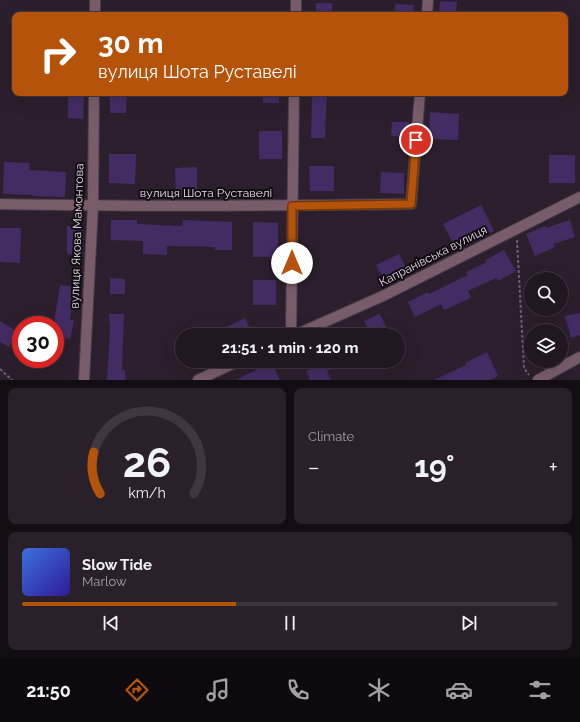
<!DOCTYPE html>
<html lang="en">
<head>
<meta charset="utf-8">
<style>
  :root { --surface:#211722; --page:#29202a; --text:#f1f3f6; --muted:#a29fa5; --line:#3e3640; --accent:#b45309 }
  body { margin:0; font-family:Raleway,sans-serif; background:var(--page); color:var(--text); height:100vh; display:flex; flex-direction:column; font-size:15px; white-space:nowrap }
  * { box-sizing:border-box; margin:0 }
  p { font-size:13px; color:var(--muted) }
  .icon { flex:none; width:22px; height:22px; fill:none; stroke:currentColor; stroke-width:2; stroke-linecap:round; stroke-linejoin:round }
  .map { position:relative; height:380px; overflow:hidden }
  .panel { display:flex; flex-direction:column; gap:8px; padding:8px; background:#120d13; flex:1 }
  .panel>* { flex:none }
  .banner { position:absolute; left:12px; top:12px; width:556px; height:84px; border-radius:8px; box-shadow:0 4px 16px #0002,0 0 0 1px var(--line); background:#b45309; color:#fff; overflow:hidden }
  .tools { position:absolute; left:524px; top:272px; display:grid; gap:8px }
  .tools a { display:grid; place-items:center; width:44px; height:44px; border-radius:50%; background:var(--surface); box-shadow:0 4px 16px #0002,0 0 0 1px var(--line); font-size:20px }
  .speed { position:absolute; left:12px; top:316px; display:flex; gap:8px; font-size:20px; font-weight:700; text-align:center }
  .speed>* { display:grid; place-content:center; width:52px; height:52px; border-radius:50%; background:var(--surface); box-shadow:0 4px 16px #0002,0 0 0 1px var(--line); line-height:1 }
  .speed .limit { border:6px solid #d22; background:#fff; color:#111 }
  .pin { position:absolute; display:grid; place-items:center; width:34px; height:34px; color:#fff; margin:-17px; border:2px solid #fff; border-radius:50%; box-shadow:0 1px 4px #0007 }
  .me { position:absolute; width:44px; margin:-22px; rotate:0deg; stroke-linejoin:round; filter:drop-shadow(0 0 3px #0008) }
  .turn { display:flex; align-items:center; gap:14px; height:84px; padding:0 20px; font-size:18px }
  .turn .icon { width:52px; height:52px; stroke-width:2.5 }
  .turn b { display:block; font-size:28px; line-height:34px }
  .big { font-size:30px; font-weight:700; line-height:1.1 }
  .panel .widget { flex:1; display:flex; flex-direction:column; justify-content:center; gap:6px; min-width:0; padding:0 14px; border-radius:8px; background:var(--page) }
  .panel .dial { align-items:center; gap:0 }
  .dial svg { height:104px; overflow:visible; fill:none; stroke:var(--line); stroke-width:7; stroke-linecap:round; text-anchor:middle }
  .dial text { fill:var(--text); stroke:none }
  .song { display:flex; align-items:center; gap:12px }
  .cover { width:48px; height:48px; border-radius:6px; background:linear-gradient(135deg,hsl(220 70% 55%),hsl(250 70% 35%)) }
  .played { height:4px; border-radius:2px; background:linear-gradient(90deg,var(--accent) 40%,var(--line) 40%) }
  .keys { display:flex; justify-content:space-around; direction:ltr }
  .heat { display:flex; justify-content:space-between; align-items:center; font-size:22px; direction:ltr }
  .panel .tiles { flex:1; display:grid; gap:8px; grid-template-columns:1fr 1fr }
  .widget:last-child { grid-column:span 2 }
  .trip { position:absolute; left:175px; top:328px; width:230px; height:40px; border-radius:20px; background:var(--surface); box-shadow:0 4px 16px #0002,0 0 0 1px var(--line); font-weight:700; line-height:40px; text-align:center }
  .tab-bar { display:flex; height:64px; justify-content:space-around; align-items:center; background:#0d090e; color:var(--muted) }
  .tab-bar .icon { width:28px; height:28px }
  .tab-bar .on { color:var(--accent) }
  .tab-bar b { font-size:18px; color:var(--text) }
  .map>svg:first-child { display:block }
  .building { fill:#432c63 }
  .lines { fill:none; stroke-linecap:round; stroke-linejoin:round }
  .street-casing { stroke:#493d4a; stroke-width:12 }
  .path { stroke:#6d626e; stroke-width:2; stroke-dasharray:3 2; stroke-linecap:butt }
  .street { stroke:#795c6a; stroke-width:10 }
  .route-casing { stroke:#753606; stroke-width:10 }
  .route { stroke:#b45309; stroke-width:7 }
  .labels { text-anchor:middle; stroke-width:4; stroke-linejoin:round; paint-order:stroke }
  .street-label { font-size:12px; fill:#e2d9e2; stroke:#110b12 }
</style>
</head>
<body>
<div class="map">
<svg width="580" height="380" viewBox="0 0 580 380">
  <rect width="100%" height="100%" fill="#2c1f2d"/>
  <g class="building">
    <polygon points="440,1 457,2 456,15 439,15"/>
    <rect x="316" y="3" width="16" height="12"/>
    <polygon points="395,4 414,5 413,15 395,15"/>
    <polygon points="110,93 127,93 126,113 110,113"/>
    <rect x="263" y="93" width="16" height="10"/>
    <polygon points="312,93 327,93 325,138 311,138"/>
    <polygon points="68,94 84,94 83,119 68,118"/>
    <polygon points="430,112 459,114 458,140 429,139"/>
    <polygon points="392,122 409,122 408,137 391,136"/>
    <rect x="259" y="131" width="23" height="28"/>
    <polygon points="109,154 136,154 135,184 109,183"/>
    <rect x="549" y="155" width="26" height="28"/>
    <polygon points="4,162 30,163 29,170 66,172 65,197 33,196 33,195 3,194"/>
    <polygon points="309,166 334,166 334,191 310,191"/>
    <polygon points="197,167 197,196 176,197 175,168"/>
    <polygon points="381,172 404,173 404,194 380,193"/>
    <polygon points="481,205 494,231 457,251 443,224"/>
    <polygon points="111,220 137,220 137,224 182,226 183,220 232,222 232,250 215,250 215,247 167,246 167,255 143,254 143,241 111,240"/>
    <polygon points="570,220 575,237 553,244 555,247 535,256 526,234 545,226 546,228"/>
    <polygon points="253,222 278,223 278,257 253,257"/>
    <polygon points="67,226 83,226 83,255 67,254"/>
    <polygon points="0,228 21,228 20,263 0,262"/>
    <polygon points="504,250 516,271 498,281 496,278 468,291 471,298 444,310 441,304 415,317 408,302 428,292 429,294 468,275 466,272 487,262 486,260"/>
    <polygon points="399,254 408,272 385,283 376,265"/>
    <polygon points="110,278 125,279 125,294 110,294"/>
    <rect x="253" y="280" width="23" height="25"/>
    <polygon points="60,285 75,287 70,320 74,320 70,339 55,336 55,317"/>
    <polygon points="580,313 580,335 571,338 565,316"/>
    <polygon points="109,314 124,314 122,370 125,370 126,380 107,380 110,331"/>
    <polygon points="380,314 388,331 378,335 371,335 364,321"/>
    <polygon points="245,318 253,335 229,335 225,328"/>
    <polygon points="0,321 18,332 9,347 0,342"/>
    <polygon points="487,352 498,376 490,380 434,380 466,365 465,363"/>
    <polygon points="311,361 349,361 327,371 331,380 310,380 306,371 314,367"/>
    <polygon points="272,363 280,380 236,380 256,370"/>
  </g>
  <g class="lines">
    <g class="street-casing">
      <g id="street">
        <polyline points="95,15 95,0"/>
        <polyline points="296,15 296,0"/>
        <polyline points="427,15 428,0"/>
        <path d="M 0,204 C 137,207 274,206 411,204 L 420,93"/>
        <polyline points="291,335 294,93"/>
        <polyline points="295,335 385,295 580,197"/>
        <polyline points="84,380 93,206 94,93"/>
        <polyline points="198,380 239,361"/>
        <polyline points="538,380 580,357"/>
      </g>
    </g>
    <g class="path">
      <polyline points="517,240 524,368 529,375"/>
      <polyline points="0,369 12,380"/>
    </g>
    <use href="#street" class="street"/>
  </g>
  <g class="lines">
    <g class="route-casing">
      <polyline id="route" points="292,263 292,206 411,204 416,140"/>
    </g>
    <use href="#route" class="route"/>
  </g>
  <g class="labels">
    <g class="street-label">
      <text x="206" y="197">вулиця Шота Руставелі</text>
      <text transform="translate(77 236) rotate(-88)" y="4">вулиця Якова Мамонтова</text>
      <text transform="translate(433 256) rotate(-27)" y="4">Капранівська вулиця</text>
    </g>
  </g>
</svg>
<div class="tools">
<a><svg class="icon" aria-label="search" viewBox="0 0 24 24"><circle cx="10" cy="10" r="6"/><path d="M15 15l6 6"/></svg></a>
<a><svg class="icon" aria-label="layers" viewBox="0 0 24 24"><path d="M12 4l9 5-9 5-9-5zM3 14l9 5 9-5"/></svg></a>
</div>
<div class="speed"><div class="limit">30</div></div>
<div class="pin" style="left:416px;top:140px;background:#d93025"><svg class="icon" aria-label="arrive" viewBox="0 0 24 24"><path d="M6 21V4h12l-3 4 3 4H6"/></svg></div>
<svg class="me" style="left:292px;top:263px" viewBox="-20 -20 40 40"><circle r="19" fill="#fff"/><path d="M0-13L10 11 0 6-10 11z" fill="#b45309"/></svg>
<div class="trip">21:51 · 1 min · 120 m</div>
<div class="banner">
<div class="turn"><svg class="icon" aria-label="right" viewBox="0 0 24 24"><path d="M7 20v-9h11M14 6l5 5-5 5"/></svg><div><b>30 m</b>вулиця Шота Руставелі</div></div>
</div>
</div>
<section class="panel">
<div class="tiles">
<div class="widget dial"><svg viewBox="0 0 100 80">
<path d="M14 69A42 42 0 1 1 86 69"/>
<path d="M14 69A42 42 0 0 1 9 37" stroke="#b45309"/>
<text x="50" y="56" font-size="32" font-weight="700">26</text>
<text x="50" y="72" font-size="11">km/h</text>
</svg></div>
<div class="widget"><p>Climate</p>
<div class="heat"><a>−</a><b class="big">19°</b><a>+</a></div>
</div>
<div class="widget">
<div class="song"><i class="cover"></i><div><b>Slow Tide</b><p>Marlow</p></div></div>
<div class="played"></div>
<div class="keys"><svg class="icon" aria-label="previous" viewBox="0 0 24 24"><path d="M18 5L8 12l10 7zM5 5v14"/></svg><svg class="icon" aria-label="pause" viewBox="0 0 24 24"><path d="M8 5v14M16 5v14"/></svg><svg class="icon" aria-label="next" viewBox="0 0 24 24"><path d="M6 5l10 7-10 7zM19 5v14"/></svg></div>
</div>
</div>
</section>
<nav class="tab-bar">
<b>21:50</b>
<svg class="icon on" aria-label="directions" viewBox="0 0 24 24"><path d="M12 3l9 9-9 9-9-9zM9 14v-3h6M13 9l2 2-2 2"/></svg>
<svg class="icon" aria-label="music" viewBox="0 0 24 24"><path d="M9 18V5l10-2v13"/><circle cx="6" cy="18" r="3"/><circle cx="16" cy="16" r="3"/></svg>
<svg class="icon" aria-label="phone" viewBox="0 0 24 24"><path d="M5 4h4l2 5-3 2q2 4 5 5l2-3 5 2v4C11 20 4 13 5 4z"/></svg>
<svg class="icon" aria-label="climate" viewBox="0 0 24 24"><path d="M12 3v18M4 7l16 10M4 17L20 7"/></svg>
<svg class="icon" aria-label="car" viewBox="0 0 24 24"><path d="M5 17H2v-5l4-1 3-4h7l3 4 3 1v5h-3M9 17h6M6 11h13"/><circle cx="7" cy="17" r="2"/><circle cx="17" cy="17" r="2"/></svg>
<svg class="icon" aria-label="filters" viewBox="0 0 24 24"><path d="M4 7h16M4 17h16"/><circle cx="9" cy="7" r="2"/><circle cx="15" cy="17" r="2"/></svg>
</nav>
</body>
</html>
